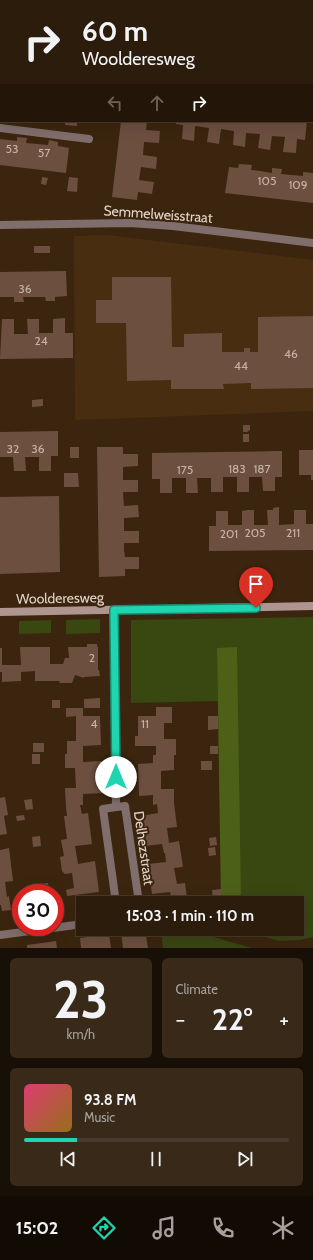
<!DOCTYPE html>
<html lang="en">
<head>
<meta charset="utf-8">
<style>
  :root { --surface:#2c1c0b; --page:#382919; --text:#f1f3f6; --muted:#a6a19d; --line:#483a2c; --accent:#1ed5b0 }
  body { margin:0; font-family:Cabin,sans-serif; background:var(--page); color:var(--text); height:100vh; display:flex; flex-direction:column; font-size:15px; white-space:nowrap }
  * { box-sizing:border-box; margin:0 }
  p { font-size:13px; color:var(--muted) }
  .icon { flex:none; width:22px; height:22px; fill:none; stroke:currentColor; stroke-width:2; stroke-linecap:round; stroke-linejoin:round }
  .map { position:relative; height:948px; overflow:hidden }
  .sheet { display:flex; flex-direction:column; gap:10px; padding:10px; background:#180f06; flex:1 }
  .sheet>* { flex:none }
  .banner { position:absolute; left:0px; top:0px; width:313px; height:122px; box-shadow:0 4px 16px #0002,0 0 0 1px var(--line); background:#2c1c0b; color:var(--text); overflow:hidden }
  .speed { position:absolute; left:12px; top:884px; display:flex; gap:8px; font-size:20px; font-weight:700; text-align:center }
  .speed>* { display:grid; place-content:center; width:52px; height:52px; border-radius:50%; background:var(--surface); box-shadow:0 4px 16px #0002,0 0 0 1px var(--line); line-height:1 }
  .speed .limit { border:6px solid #d22; background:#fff; color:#111 }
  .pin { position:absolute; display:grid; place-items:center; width:34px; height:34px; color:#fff; margin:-41px -17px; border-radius:50% 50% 50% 0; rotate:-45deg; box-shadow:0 0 4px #0007 }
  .pin .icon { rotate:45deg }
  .me { position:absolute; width:44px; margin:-22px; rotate:0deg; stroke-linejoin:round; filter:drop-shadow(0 0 3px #0008) }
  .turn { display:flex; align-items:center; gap:14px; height:84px; padding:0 16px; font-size:18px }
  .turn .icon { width:52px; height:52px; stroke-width:2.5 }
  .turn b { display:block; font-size:28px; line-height:34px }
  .lanes { display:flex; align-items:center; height:38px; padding:0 16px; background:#0003; justify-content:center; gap:20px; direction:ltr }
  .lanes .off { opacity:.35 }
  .big { font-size:30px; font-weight:800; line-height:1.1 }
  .sheet .widget { flex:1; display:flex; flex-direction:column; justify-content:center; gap:6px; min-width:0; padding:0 14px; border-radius:6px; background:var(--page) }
  .sheet .dial { align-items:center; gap:0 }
  .dial b { font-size:52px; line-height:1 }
  .song { display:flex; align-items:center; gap:12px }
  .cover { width:48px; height:48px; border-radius:6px; background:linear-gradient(135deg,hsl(340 70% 55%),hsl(40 70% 35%)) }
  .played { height:4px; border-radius:2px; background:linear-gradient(90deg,var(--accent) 20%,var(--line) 20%) }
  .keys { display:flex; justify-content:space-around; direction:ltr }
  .heat { display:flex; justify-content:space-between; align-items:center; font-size:22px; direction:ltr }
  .sheet .tiles { flex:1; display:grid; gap:10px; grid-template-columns:1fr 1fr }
  .widget:last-child { grid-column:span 2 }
  .trip { position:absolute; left:76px; top:896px; width:228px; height:40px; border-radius:0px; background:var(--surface); box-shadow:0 4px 16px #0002,0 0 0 1px var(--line); font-weight:800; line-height:40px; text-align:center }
  .dock { display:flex; height:64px; justify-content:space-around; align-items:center; background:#120b04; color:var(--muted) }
  .dock .icon { width:28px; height:28px }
  .dock .active { color:var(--accent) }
  .dock b { font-size:18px; color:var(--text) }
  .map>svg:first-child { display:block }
  .built { fill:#492d11 }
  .green { fill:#394711 }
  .forest { fill:#4d6018 }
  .building { fill:#6d4f3f }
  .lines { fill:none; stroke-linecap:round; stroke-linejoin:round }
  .lane { stroke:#7f6e6b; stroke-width:8 }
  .street { stroke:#7f6e6b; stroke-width:8 }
  .secondary { stroke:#af958f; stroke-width:8 }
  .route-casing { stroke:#148a72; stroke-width:10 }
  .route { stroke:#1ed5b0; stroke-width:7 }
  .labels { text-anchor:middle; stroke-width:4; stroke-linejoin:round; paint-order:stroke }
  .number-label { font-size:12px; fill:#c6b2a5 }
  .street-label { font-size:14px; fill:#e3d3c7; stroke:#3b250f }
</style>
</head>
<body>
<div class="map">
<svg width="313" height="948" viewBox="0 0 313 948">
  <rect width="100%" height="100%" fill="#3b250f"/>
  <polygon class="built" points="107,235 313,260 313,411 75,420 74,236"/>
  <g class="green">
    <polygon points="313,617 313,937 300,940 279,941 237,929 297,929 297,903 192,903 241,901 217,648 218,701 131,703 131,620"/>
    <polygon points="100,619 100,633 66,634 66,620"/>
    <polygon points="51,620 51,633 19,634 19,621"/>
    <polygon points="161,929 185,929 252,948 163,948"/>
  </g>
  <polygon class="forest" points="237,647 241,901 221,902 217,648"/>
  <g class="building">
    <polygon points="65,121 77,121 77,126 65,125"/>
    <polygon points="121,121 147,121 146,130 160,131 159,143 144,142 143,155 157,157 156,169 141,167 139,180 154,182 152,194 138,192 137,200 112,197"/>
    <polygon points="176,121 307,121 305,140 297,139 296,153 283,152 285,137 272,136 270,150 258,148 260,134 246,133 245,147 233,145 234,131 221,129 219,144 207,142 209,128 195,126 194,141 182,139 183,125 176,124"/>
    <polygon points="17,137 27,138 26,143 48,145 49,140 58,142 58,146 69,148 66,173 0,165 0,139 17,141"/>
    <polygon points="239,164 252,165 251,170 260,171 272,173 272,168 282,169 281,174 303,176 303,172 313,173 313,203 225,193 229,167 238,168"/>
    <polygon points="42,177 48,178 46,185 41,184"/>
    <polygon points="69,177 78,178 77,192 67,191"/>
    <rect x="34" y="246" width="16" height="7"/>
    <polygon points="66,271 67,296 55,297 55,301 46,301 45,297 23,297 24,302 14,302 14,297 0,297 0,272"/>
    <polygon points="112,277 171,277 172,347 184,347 184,334 222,333 222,352 244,352 244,348 250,348 250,352 258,352 258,317 313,316 313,388 251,389 251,383 223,384 224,389 171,389 171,380 127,381 126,323 96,323 96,300 112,300"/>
    <polygon points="65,318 65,333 73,333 73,358 0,359 2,319 14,319 14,334 28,334 27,319 39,319 39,333 53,333 53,319"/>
    <polygon points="43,399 43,406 32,407 32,400"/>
    <polygon points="243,425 250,425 250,430 247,432 243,432"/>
    <polygon points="58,431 58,456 51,456 51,471 39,471 39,457 25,457 26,471 14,471 13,457 0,457 0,432"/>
    <rect x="243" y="434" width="6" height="8"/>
    <rect x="70" y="447" width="9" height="11"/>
    <polygon points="97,447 123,447 123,454 138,454 138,466 123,467 123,480 138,480 138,492 123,492 124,506 138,505 139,517 124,518 124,531 139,531 139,543 124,543 124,550 125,557 139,557 139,569 125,569 125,576 99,577"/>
    <polygon points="299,450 313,450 313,480 311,480 311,475 299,475"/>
    <polygon points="282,451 282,477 275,477 275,491 263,491 262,477 249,477 249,492 237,492 237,477 223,477 223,492 211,492 211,478 197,478 198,493 186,493 186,478 172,478 172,493 160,493 160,479 152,479 152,453"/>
    <polygon points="64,473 78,473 79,487 64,487"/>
    <polygon points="59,496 60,572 0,574 0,497"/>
    <polygon points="279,507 279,525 294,524 294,510 306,510 306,524 313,524 313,550 209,551 209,526 216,526 216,511 228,511 228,525 242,525 242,511 248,510 254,510 254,525 268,525 267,510 273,510 273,508"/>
    <polygon points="87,644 97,644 97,647 98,646 98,670 99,670 100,676 84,677 84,678 75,675 72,683 59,683 60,681 35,681 35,671 21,672 21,681 2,682 2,672 0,672 0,648 2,648 2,665 21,665 20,647 50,647 50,664 63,664 65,658 69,658 68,647 87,647"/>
    <polygon points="100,698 100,708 84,708 84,699"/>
    <rect x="52" y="700" width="8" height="8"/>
    <polygon points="156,707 172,707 172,723 164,723 164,739 176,739 176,755 174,755 174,770 161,771 161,789 174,789 174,803 177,827 167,828 169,843 179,841 183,867 174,868 177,884 185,883 187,898 172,901 170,892 152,894 148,864 166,862 165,853 164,853 162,844 145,846 143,826 138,825 138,819 141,816 158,813 157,804 153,805 153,795 139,796 138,764 153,763 153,755 156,755 156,746 135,746 135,736 138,736 138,716 156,716"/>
    <polygon points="66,708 83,708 83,716 100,716 101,745 83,746 83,762 101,761 101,783 105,783 105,793 83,794 83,805 80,805 82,814 88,813 92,844 75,846 78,864 95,861 99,892 67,896 66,890 74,888 72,873 65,874 62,871 60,857 64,856 61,840 67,839 64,816 67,816 66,807 65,788 76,788 75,768 65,768 65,754 67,754 67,741 76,741 76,716 66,717"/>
    <polygon points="208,716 218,716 218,729 208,730"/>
    <rect x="33" y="743" width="11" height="9"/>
    <rect x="210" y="746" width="8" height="8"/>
    <rect x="32" y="754" width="8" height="10"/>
    <rect x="201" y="761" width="11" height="9"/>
    <polygon points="5,797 8,815 4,816 7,834 0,835 0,798"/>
    <polygon points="32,799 33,809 26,810 24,800"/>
    <polygon points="24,815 25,820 17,821 16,816"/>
    <polygon points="40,836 41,846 33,847 32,837"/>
    <polygon points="216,837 217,845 210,846 209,838"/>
    <polygon points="215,847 216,855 209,856 208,848"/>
    <polygon points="9,848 13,881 5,882 7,897 9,896 11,910 2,911 1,905 0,905 0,850"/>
    <polygon points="48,883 49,893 31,893 39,891 38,884"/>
    <polygon points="221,889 222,898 213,899 212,890"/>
    <polygon points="142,929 145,929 148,948 123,948 121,932"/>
    <polygon points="109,934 111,948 81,948 80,938"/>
    <polygon points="56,941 57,948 27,948 27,945"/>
  </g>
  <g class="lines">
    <g class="lane">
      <polyline points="79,0 83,1"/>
      <polyline points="0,128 89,139"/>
    </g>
    <g class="street">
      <polyline points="0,225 130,223 173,226 313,243"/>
      <polyline points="114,610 116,807 125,806 139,903"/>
      <polyline points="116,807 103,809 116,903"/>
      <polyline points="0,935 83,924"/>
    </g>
    <polyline class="secondary" points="0,612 313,606"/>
  </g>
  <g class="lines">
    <g class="route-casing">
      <polyline id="route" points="116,777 114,610 256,608"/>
    </g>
    <use href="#route" class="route"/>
  </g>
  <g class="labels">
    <g class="number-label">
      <text x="12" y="153">53</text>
      <text x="44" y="157">57</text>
      <text x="267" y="185">105</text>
      <text x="298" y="189">109</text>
      <text x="25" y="293">36</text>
      <text x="41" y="345">24</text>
      <text x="291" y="358">46</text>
      <text x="241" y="370">44</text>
      <text x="13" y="453">32</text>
      <text x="38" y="453">36</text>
      <text x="237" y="473">183</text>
      <text x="262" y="473">187</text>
      <text x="185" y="474">175</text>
      <text x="255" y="537">205</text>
      <text x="293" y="537">211</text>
      <text x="229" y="538">201</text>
      <text x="92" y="662">2</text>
      <text x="94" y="728">4</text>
      <text x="145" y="728">11</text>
    </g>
    <g class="street-label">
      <text transform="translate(158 214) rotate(4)" y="5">Semmelweisstraat</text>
      <text transform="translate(60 598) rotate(-1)" y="5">Woolderesweg</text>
      <text transform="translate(144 848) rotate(82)" y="5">Delhezstraat</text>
    </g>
  </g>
</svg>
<div class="speed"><div class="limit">30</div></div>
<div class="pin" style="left:256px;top:608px;background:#d93025"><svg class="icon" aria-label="arrive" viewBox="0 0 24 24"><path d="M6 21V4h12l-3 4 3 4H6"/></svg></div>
<svg class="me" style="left:116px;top:777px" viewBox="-20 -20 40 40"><circle r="19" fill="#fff"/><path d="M0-13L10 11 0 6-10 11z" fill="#1ed5b0"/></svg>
<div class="trip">15:03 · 1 min · 110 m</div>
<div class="banner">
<div class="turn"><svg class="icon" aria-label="right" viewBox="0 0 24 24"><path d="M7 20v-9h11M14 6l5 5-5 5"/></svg><div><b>60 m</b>Woolderesweg</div></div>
<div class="lanes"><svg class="icon off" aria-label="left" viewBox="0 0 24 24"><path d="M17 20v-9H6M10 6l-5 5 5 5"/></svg><svg class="icon off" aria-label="ahead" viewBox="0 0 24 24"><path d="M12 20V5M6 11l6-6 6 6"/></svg><svg class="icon" aria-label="right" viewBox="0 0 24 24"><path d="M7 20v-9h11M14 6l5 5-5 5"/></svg></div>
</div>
</div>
<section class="sheet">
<div class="tiles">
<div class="widget dial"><b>23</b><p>km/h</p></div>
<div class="widget"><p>Climate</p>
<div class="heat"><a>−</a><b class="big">22°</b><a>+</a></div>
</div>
<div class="widget">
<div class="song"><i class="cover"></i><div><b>93.8 FM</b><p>Music</p></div></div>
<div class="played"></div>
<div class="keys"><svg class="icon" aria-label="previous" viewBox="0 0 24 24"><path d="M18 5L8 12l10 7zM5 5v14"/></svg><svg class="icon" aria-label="pause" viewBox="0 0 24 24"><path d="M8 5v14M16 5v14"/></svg><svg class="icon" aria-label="next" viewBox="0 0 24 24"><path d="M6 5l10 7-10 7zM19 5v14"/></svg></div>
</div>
</div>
</section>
<nav class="dock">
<b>15:02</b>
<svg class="icon active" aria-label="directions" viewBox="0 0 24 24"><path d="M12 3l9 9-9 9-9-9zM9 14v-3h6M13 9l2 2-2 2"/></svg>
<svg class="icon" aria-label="music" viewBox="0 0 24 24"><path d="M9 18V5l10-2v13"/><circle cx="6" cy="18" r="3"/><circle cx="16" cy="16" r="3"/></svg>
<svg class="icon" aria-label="phone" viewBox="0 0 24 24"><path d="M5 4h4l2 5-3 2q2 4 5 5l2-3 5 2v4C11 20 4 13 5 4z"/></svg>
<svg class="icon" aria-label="climate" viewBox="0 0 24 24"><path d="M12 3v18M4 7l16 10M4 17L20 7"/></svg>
</nav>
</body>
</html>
